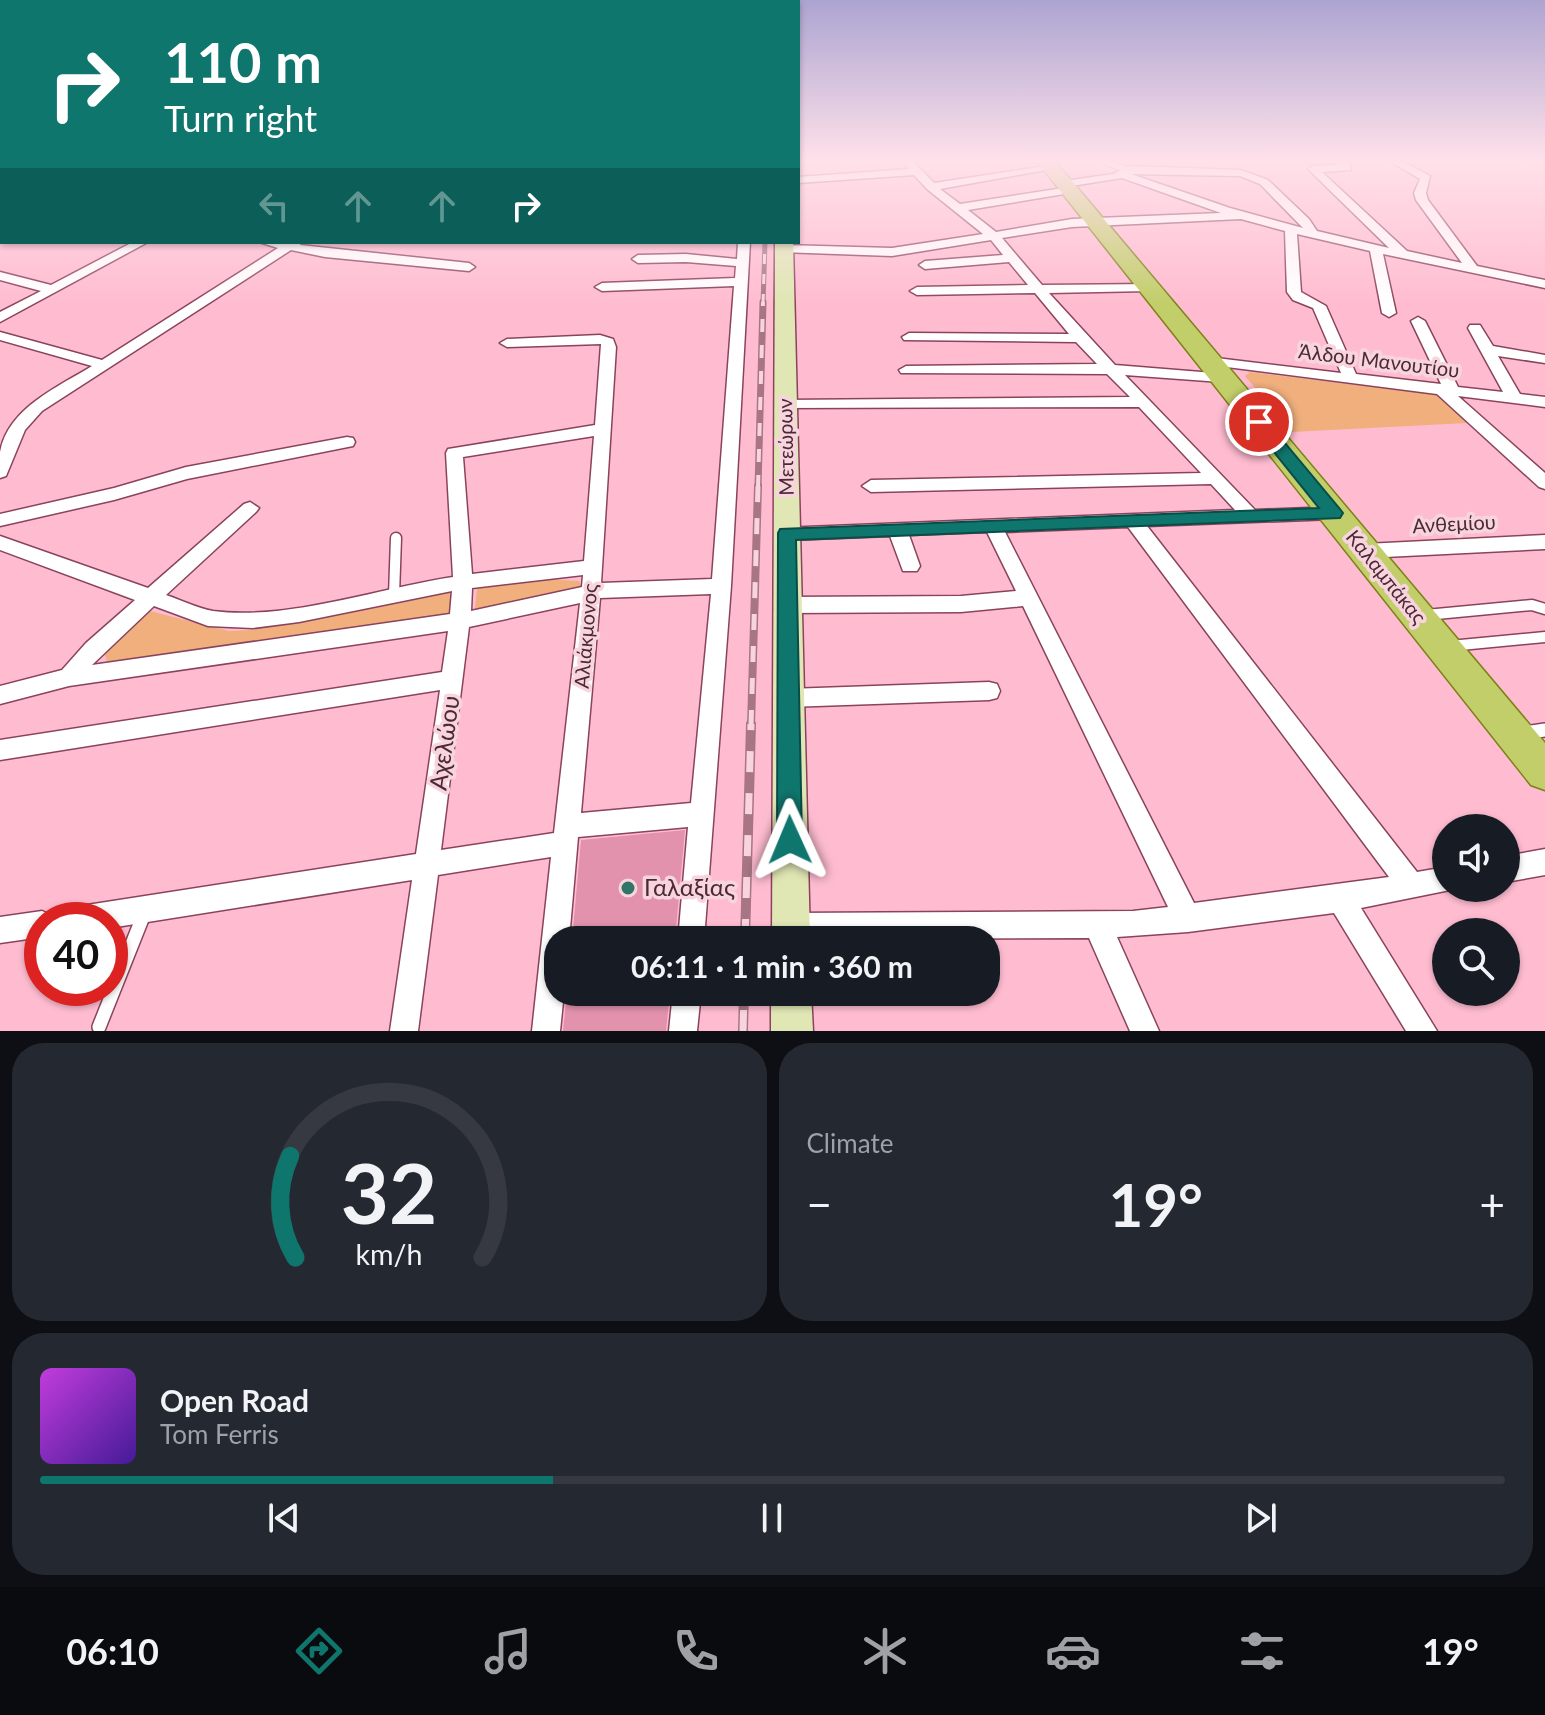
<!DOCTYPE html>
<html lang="en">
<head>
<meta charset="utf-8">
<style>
  :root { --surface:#171b24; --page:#242831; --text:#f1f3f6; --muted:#9ea1a6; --line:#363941; --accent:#0f766e }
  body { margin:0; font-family:Lato,sans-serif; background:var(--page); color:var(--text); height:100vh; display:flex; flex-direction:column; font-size:30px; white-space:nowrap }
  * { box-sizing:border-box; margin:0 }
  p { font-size:26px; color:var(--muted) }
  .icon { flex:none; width:44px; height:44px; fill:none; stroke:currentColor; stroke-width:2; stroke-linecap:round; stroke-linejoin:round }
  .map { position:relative; height:1031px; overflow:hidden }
  .drawer { display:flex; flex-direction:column; gap:12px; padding:12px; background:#0d0f14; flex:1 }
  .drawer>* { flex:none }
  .hud { position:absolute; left:0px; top:0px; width:800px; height:244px; box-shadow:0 2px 6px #0004; background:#0f766e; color:#fff; overflow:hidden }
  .tools { position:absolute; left:1432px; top:814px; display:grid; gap:16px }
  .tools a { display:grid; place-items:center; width:88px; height:88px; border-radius:50%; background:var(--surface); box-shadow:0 2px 6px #0004; font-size:40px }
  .speed { position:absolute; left:24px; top:902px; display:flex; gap:16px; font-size:40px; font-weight:700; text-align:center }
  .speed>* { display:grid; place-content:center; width:104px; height:104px; border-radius:50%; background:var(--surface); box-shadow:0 2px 6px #0004; line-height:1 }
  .speed .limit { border:12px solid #d22; background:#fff; color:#111 }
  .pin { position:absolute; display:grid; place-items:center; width:68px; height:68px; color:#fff; margin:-34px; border:4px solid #fff; border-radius:50%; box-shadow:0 2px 8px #0007 }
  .me { position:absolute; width:88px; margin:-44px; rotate:359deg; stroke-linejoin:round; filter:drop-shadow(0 0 6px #0008) }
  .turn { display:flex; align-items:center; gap:28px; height:168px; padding:0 32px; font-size:36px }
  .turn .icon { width:104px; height:104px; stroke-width:2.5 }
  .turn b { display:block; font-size:56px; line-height:68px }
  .lanes { display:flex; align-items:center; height:76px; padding:0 32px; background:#0003; justify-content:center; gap:40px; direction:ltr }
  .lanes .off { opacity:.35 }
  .big { font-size:60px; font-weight:700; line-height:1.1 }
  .drawer .widget { flex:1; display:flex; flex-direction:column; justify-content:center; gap:12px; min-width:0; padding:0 28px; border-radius:32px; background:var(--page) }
  .drawer .dial { align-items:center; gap:0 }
  .dial svg { height:208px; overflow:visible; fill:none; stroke:var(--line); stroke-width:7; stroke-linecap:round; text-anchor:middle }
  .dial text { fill:var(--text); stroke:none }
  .song { display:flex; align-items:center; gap:24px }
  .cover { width:96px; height:96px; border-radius:12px; background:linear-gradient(135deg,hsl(290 70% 55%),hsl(260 70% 35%)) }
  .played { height:8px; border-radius:4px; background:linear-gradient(90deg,var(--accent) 35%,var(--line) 35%) }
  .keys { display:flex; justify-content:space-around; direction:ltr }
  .heat { display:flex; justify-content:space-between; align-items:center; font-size:44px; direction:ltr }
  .drawer .tiles { flex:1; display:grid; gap:12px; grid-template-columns:1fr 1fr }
  .widget:last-child { grid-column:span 2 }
  .trip { position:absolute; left:544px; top:926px; width:456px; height:80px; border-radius:32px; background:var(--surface); box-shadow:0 2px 6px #0004; font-weight:700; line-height:80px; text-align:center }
  .dock { display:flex; height:128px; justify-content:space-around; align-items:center; background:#090b0e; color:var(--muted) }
  .dock .icon { width:56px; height:56px }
  .dock .selected { color:var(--accent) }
  .dock b { font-size:36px; color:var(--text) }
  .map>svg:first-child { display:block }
  .green { fill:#f0af7d }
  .building { fill:#e292ad }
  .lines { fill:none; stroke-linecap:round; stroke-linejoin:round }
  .lane-far2-casing { stroke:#8a435d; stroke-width:8 }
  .lane-far1-casing { stroke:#8a435d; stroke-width:13 }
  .lane-casing { stroke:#8a435d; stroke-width:16 }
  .street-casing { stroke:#8a435d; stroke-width:3 }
  .secondary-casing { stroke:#8a435d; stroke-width:3 }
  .primary-casing { stroke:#7d8016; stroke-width:3 }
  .lane-far2 { stroke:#fff; stroke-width:6 }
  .lane-far1 { stroke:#fff; stroke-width:10 }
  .lane { stroke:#fff; stroke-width:13 }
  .street { fill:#fff; fill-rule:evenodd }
  .secondary { fill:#e0e7b4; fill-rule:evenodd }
  .primary { fill:#c1ce69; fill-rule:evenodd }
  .rail-far3-casing { stroke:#a87586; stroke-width:5 }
  .rail-far2-casing { stroke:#a87586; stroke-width:7 }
  .rail-far1-casing { stroke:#a87586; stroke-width:8 }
  .rail-casing { stroke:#a87586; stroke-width:10 }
  .rail-far3 { stroke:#f7d4de; stroke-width:3; stroke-dasharray:10; stroke-linecap:butt }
  .rail-far2 { stroke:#f7d4de; stroke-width:4; stroke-dasharray:13; stroke-linecap:butt }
  .rail-far1 { stroke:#f7d4de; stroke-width:5; stroke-dasharray:16; stroke-linecap:butt }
  .rail { stroke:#f7d4de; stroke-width:7; stroke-dasharray:21; stroke-linecap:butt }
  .route { fill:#0f766e; stroke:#0a4d48; stroke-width:2 }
  .poi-dot { fill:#317568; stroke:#f7d4de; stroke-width:3 }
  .labels { text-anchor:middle; stroke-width:7; stroke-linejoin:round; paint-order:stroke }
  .street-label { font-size:20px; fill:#4b2a35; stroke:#f7d4de }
  .near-street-label { font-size:24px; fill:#4b2a35; stroke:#f7d4de }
  .near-poi-label { font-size:24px; fill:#4b2a35; stroke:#f7d4de; text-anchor:start }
</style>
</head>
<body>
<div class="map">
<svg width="1545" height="1031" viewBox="0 0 1545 1031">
  <rect width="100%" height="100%" fill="#ffbcd1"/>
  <g class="green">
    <polygon points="1250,372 1440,395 1467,423 1292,432 1245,376"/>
    <polygon points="548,579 579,581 583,588 475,609 477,587"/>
    <polygon points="452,591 456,594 453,616 108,664 104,652 150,611 229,631 252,630"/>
  </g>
  <g class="building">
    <polygon points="685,830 675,940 572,940 581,840"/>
    <polygon points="567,992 670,992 666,1031 563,1031"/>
  </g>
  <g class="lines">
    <g class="lane-far2-casing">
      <polyline id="lane-far2" points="1104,160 1128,171"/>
    </g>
    <g class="lane-far1-casing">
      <g id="lane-far1">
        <polyline points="394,595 396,538"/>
        <polyline points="1426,615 1532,605 1545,609"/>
        <polyline points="1450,646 1545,637"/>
      </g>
    </g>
    <g class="lane-casing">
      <g id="lane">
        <polyline points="1525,733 1545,730"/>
        <polyline points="99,1027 144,914"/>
      </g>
    </g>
    <g class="street-casing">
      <g id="street">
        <path d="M 901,160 L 912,160 L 934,183 L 1052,165 L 1057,168 L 940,189 L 960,204 L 1070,187 L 1076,190 L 1070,193 L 968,210 L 996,232 L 1072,219 L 1221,213 L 1122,178 L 1065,187 L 1059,184 L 1065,181 L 1113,174 L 1130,166 L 1241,170 L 1268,180 L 1309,219 L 1317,231 L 1389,248 L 1308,169 L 1313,166 L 1337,165 L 1332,160 L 1343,160 L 1351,166 L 1351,170 L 1322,172 L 1407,251 L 1462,263 L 1416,200 L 1414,193 L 1420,179 L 1388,160 L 1400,160 L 1430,176 L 1426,193 L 1428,200 L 1477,266 L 1545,280 L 1545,288 L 1383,254 L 1396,313 L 1389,317 L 1382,313 L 1370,251 L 1297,234 L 1301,292 L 1326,306 L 1356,374 L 1441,384 L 1411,321 L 1418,317 L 1425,321 L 1458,387 L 1503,392 L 1468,328 L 1470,325 L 1480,325 L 1493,346 L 1545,355 L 1545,363 L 1498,356 L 1520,394 L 1545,397 L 1545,407 L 1458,396 L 1545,473 L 1545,489 L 1539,487 L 1437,394 L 1203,364 L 1203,358 L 1208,357 L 1341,373 L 1313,308 L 1293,300 L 1287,292 L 1285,231 L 1241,219 L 1072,227 L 1002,238 L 1042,285 L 1153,284 L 1153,290 L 1148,291 L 1049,293 L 1115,365 L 1226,374 L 1229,377 L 1221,382 L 1125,375 L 1255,510 L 1334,507 L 1343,513 L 1334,519 L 1147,526 L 1417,872 L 1446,867 L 1446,888 L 1455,889 L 1361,908 L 1437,1031 L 1406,1031 L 1334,913 L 1188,932 L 1117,937 L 1159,1031 L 1130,1031 L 1089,938 L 791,939 L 782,935 L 778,926 L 782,917 L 791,913 L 1133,911 L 1168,907 L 1023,606 L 961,612 L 787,613 L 780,610 L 777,605 L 780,600 L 787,597 L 961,596 L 1016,591 L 987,532 L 909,535 L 920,566 L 917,571 L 903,571 L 890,536 L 787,540 L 778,533 L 781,528 L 1235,510 L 1211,484 L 871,492 L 862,486 L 871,480 L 1201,473 L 1139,407 L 779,408 L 777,405 L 779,402 L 785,400 L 1130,397 L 1107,374 L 901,373 L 899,370 L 906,366 L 1097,364 L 1076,342 L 904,340 L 902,337 L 909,333 L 1069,334 L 1035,293 L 917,295 L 910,291 L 917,287 L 1028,285 L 1009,262 L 925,269 L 919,265 L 925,261 L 1003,255 L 991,240 L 892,256 L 780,252 L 778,249 L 784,245 L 892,248 L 983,234 L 927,189 L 914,175 L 798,183 L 798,177 L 909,169 ZM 1131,174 L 1240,176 L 1260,184 L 1303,228 L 1230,208 ZM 1128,527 L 1389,877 L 1194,903 L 1005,532 Z"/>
        <rect x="0" y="205" width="2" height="6"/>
        <polygon points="133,242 148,242 0,322 0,312 41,291 0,280 0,272 51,285"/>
        <path d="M 259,242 L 302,242 L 300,245 L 469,263 L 475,267 L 469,271 L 325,257 L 291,250 L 42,411 L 25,430 L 6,476 L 0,478 C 0,470 0,460 0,452 C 8,408 58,387 92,366 L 0,340 L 0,332 L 102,360 L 278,248 Z"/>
        <path d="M 738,242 L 750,242 L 731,586 L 704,940 L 678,940 L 688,827 L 578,837 L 569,940 L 558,940 L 558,992 L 564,992 L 560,1031 L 532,1031 L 551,857 L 438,875 L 418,1031 L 390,1031 L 412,880 L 110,928 L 110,920 L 61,920 L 65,911 L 74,907 L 416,854 L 440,690 L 0,760 L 0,740 L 442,672 L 448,631 L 69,686 L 0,704 L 0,686 L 62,670 L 86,643 L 135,600 L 0,550 L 0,536 L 148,588 L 244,504 L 250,502 L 259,508 L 256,512 L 166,595 C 181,600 197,608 213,611 C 287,621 379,588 453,577 L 446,453 L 448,449 L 595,425 L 601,344 L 507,347 L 500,343 L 507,339 L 600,335 L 613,339 L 616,347 L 601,583 L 712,579 L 734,286 L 602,291 L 595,287 L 602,283 L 735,278 L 736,266 L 686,262 L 638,263 L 632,259 L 638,255 L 686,254 L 737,259 ZM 594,436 L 584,561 L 472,574 L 463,457 ZM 583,575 L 582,587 L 471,611 L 472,588 ZM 452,591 L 450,614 L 92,665 L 154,606 L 208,626 L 253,628 L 299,622 ZM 711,594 L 691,803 L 581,813 L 600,598 ZM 580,603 L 554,833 L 441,850 L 469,627 Z"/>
        <polygon points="347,437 353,438 355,442 353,446 187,479 114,500 0,526 0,514 114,488 186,467"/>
        <polygon points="1545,535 1545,549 1365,558 1358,556 1356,551 1358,546 1365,544"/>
        <polygon points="989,682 997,684 1000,691 997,698 989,700 788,707 780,705 777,698 780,691 788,689"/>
        <polygon points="1545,849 1545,875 1506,882 1506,856"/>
        <polygon points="42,911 51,915 54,920 42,920 42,937 0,943 0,917"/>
        <polygon points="673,992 701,992 697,1031 669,1031"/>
      </g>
    </g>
    <g class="secondary-casing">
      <g id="secondary">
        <polygon points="775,242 793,242 810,940 772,940"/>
        <polygon points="771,992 811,992 813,1031 771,1031"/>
      </g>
    </g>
    <g class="primary-casing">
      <polygon id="primary" points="1036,160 1054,160 1545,743 1545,790 1531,785"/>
    </g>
    <use href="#lane-far2" class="lane-far2"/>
    <use href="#lane-far1" class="lane-far1"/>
    <use href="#lane" class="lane"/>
    <use href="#street" class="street"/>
    <use href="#secondary" class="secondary"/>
    <use href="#primary" class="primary"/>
    <g class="rail-far3-casing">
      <polyline id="rail-far3" points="763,304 765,242"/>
    </g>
    <g class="rail-far2-casing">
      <polyline id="rail-far2" points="758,488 763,302"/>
    </g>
    <g class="rail-far1-casing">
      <polyline id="rail-far1" points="751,726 758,486"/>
    </g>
    <g class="rail-casing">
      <g id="rail">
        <polyline points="745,940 751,724"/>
        <polyline points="743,1031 744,992"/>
      </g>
    </g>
    <use href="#rail-far3" class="rail-far3"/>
    <use href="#rail-far2" class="rail-far2"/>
    <use href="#rail-far1" class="rail-far1"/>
    <use href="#rail" class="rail"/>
  </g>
  <linearGradient id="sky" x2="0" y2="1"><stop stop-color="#aca4d1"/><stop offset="0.53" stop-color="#ffe1ea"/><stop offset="1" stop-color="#ffe1ea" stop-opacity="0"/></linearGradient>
  <rect width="1545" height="304" fill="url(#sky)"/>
  <polygon class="route" points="1259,417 1265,419 1340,509 1343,513 1340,518 796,540 802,840 799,849 790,853 781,849 777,840 778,533 780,529 1319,508 1253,426 1251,422"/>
  <circle class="poi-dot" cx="628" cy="888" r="8"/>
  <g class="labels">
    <g class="street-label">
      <text transform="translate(1379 361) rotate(7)" y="7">Άλδου Μανουτίου</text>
      <text transform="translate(786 447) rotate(-91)" y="7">Μετεώρων</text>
      <text transform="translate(1454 524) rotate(-3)" y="7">Ανθεμίου</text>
      <text transform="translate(1386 577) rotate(51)" y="7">Καλαμπάκας</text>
      <text transform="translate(586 636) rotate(-85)" y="7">Αλιάκμονος</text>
    </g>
    <g class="near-street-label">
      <text transform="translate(445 743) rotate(-82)" y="8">Αχελώου</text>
    </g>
    <g class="near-poi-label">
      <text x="644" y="896">Γαλαξίας</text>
    </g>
  </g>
</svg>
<div class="tools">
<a><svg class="icon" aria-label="sound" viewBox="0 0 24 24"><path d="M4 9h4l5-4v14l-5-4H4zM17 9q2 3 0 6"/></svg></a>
<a><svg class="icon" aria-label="search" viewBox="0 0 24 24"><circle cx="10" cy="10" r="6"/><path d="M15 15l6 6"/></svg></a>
</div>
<div class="speed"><div class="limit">40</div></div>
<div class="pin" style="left:1259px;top:422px;background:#d93025"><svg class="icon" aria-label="arrive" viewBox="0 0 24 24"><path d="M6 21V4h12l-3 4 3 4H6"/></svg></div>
<svg class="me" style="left:790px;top:840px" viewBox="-20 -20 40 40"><path d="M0-17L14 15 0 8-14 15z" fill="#0f766e" stroke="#fff" stroke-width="4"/></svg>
<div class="trip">06:11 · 1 min · 360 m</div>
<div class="hud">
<div class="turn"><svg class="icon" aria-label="right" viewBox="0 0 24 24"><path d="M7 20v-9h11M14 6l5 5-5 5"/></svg><div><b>110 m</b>Turn right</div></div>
<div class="lanes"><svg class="icon off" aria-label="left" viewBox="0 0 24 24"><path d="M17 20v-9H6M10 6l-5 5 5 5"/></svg><svg class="icon off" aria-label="ahead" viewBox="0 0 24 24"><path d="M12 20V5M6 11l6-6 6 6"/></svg><svg class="icon off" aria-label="ahead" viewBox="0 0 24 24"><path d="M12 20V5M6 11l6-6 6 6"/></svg><svg class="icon" aria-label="right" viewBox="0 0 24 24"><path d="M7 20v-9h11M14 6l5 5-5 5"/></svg></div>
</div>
</div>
<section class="drawer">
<div class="tiles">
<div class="widget dial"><svg viewBox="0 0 100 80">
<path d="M14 69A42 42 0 1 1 86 69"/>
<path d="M14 69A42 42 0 0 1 12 30" stroke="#0f766e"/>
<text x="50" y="56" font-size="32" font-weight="700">32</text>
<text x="50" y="72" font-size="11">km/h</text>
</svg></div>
<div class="widget"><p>Climate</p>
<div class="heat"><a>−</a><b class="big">19°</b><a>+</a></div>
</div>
<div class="widget">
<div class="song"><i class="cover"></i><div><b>Open Road</b><p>Tom Ferris</p></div></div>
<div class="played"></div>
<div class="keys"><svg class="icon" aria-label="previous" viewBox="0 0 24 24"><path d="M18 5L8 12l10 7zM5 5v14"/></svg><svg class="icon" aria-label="pause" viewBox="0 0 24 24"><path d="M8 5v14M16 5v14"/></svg><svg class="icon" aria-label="next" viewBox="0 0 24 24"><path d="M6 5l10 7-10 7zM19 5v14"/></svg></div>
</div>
</div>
</section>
<nav class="dock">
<b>06:10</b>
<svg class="icon selected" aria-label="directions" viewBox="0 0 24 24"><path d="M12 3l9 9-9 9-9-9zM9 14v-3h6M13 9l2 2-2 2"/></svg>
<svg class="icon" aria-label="music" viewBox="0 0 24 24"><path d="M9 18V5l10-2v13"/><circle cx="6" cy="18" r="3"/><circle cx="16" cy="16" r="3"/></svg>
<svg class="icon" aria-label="phone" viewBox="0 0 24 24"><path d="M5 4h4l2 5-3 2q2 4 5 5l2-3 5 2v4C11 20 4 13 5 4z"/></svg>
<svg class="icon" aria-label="climate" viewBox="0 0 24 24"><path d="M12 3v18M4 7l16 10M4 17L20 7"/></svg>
<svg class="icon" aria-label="car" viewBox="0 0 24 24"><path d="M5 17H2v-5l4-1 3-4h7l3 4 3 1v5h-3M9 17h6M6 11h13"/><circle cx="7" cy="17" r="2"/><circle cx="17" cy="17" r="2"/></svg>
<svg class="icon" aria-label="filters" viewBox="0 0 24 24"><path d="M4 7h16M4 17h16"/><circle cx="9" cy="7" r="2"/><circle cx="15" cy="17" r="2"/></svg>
<b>19°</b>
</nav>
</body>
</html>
